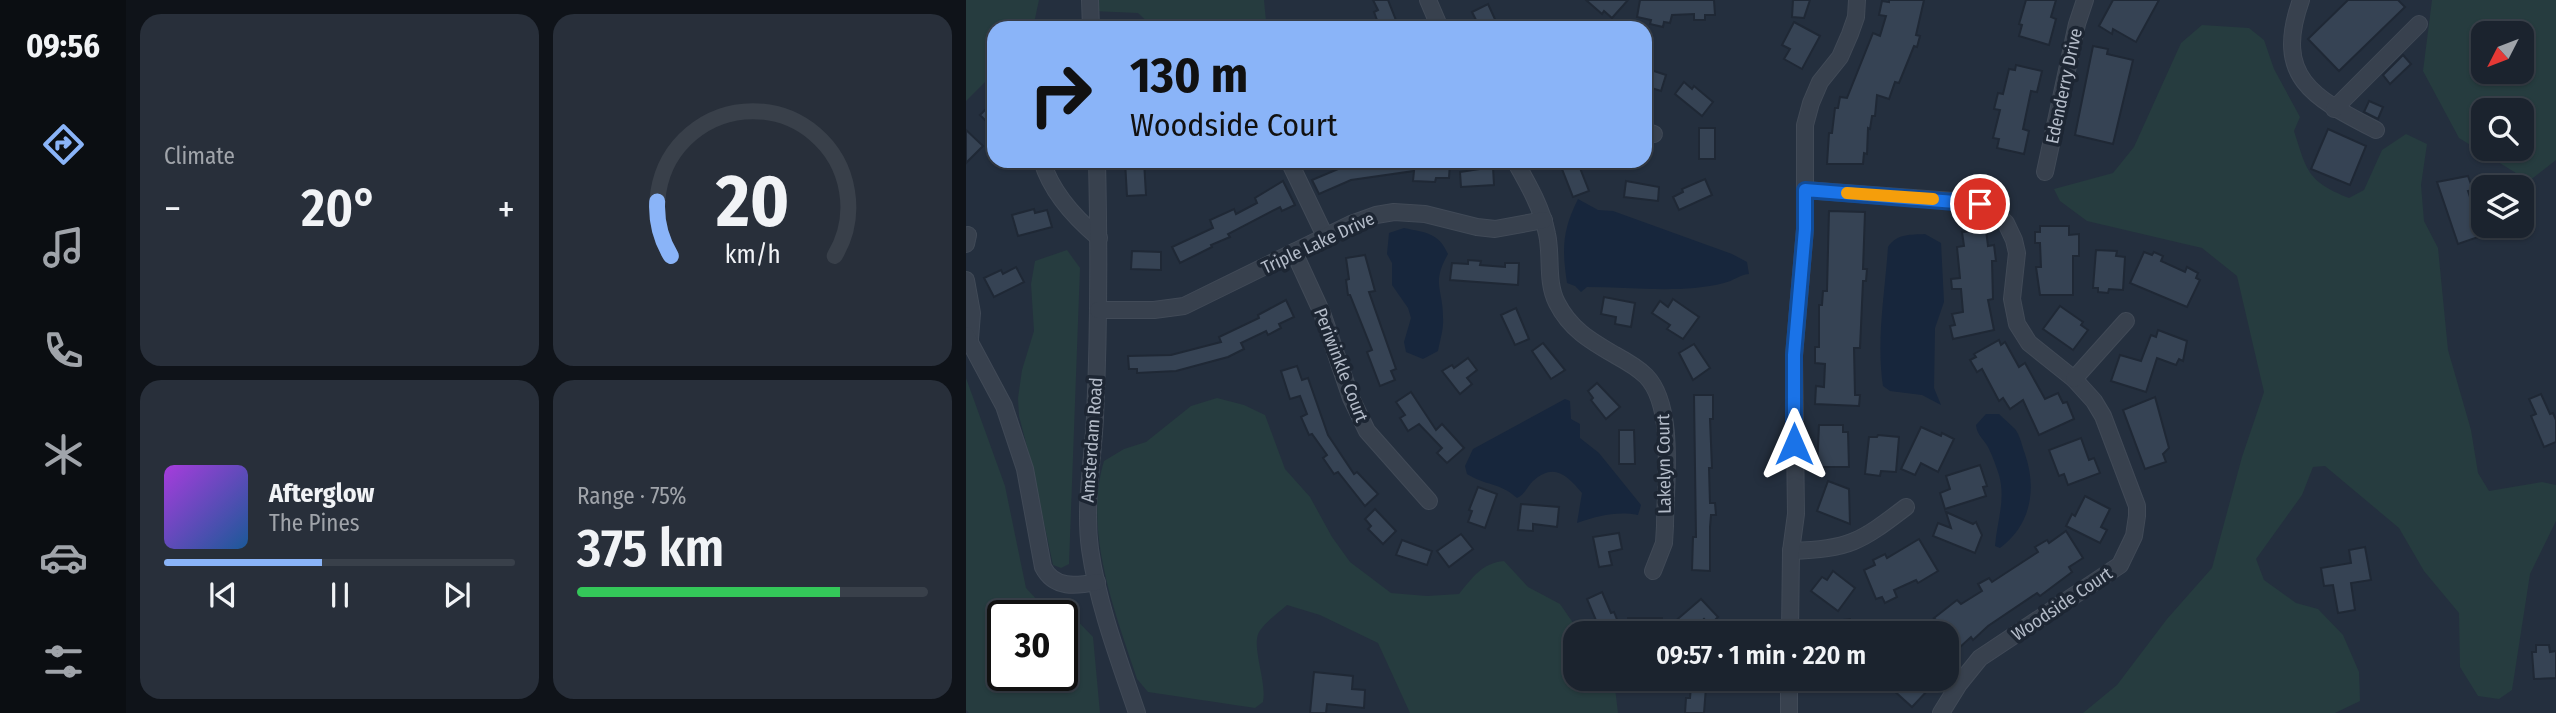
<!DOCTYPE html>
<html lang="en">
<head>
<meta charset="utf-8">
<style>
  :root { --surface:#1b232e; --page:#282f3a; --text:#f1f3f6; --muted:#a0a4aa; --line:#39404a; --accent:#8ab4f8 }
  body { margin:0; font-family:"Fira Sans Condensed",sans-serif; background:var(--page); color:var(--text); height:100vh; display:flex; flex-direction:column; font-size:26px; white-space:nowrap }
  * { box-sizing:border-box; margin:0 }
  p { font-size:23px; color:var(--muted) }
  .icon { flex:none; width:38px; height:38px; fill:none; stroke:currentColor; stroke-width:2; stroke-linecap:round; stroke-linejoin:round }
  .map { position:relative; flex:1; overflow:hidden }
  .drawer { display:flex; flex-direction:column; gap:14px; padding:14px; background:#0f1319; width:840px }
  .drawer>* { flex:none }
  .banner { position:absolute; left:21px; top:21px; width:665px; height:147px; border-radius:21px; box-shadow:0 2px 5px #0004,0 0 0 2px var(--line); background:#8ab4f8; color:#111; overflow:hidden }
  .needle { width:46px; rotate:228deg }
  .fabs { position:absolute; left:1505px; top:21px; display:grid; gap:14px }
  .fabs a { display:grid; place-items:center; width:63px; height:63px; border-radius:14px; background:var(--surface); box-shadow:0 2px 5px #0004,0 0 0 2px var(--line); font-size:35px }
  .speed { position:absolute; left:21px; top:600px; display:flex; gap:14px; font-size:35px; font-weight:700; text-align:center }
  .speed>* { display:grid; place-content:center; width:91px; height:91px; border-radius:50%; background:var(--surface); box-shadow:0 2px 5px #0004,0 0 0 2px var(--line); line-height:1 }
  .speed .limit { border:4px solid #111; border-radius:10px; background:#fff; color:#111 }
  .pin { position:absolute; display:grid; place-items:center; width:60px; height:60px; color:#fff; margin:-30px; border:4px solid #fff; border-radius:50%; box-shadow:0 2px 7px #0007 }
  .me { position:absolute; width:77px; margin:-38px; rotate:0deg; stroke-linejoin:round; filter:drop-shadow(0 0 5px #0008) }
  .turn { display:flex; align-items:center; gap:24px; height:147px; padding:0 28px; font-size:32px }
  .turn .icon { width:91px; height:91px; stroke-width:2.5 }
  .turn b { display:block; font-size:49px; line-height:60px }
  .big { font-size:52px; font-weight:600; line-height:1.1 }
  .drawer .tile { flex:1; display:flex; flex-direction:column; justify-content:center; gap:10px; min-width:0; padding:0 24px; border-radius:21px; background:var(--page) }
  .drawer .dial { align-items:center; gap:0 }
  .dial svg { height:182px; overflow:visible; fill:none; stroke:var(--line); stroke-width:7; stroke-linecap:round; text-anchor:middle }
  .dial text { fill:var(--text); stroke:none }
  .song { display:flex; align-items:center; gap:21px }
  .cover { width:84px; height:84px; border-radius:10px; background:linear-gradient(135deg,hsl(280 70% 55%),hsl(210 70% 35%)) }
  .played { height:7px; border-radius:4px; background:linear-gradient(90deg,var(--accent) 45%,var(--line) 45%) }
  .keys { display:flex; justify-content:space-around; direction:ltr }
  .heat { display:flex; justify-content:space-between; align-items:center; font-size:38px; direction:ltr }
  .charge { height:10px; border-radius:5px; background:linear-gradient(90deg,#34c759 75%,var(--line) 0) }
  .drawer .tiles { flex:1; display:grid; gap:14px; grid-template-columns:repeat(2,1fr) }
  .trip { position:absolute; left:597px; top:621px; width:396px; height:70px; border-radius:21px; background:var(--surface); box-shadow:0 2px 5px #0004,0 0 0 2px var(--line); font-weight:600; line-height:70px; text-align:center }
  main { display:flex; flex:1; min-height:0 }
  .tabs { display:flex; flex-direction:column; width:126px; justify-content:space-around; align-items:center; background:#0b0e12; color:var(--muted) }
  .tabs .icon { width:49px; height:49px }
  .tabs .current { color:var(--accent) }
  .tabs b { font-size:32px; color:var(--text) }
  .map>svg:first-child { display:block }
  .green { fill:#263c3f; fill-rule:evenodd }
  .water { fill:#17263c }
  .building { fill:#364354; stroke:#1f2835; stroke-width:2 }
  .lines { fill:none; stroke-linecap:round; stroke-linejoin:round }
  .minor-casing { stroke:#414a57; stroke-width:18 }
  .minor { stroke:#38414e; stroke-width:16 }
  .route-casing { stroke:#114b97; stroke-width:18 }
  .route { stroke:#1a73e8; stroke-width:12 }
  .slow { stroke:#f59e0b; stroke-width:12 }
  .labels { text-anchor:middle; stroke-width:7; stroke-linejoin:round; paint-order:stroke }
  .street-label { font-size:18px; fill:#b4bcc9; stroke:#1d2633 }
</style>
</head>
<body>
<main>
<nav class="tabs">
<b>09:56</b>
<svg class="icon current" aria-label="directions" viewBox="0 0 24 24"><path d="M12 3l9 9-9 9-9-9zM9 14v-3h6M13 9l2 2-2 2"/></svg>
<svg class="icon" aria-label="music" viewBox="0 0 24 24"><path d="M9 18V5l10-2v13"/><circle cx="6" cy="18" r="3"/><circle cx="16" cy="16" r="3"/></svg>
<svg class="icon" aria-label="phone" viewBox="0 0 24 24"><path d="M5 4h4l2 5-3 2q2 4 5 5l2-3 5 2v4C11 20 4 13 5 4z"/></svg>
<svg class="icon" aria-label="climate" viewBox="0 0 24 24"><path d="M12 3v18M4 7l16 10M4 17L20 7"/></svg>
<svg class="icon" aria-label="car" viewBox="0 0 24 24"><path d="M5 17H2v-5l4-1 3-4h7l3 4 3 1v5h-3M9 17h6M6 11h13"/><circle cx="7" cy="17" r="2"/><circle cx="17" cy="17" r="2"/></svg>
<svg class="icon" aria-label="filters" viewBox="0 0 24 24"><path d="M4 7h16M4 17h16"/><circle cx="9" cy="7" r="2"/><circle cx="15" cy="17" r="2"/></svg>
</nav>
<section class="drawer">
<div class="tiles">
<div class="tile"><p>Climate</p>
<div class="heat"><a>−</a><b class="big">20°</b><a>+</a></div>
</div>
<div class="tile dial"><svg viewBox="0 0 100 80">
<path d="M14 69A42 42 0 1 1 86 69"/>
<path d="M14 69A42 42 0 0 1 8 45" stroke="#8ab4f8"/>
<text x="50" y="56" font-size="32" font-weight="700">20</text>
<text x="50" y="72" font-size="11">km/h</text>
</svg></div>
<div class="tile">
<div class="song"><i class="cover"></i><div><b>Afterglow</b><p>The Pines</p></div></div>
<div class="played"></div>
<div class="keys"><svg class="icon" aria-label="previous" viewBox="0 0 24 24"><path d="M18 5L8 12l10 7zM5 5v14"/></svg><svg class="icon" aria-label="pause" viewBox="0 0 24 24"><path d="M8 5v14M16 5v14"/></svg><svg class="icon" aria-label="next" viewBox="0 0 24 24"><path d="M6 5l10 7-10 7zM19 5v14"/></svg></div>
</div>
<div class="tile"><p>Range · 75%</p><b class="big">375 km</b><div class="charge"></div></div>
</div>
</section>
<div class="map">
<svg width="1590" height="713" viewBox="0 0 1590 713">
  <rect width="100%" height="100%" fill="#242f3e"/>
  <g class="green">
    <polygon points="0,0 73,0 67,28 28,28 28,73 0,101"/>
    <polygon points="125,0 298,0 300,21 289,28 188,28 172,13 126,11"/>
    <path d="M 1466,0 L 1590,0 L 1590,160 L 1563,181 L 1493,138 L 1457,71 ZM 1556,33 L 1556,72 L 1517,72 L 1517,33 ZM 1556,110 L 1556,149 L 1517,149 L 1517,110 Z"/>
    <path d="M 1236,25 L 1283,28 L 1298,40 L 1308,69 L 1334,117 L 1328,131 C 1341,171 1341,181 1383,198 L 1398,190 L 1416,150 L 1440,134 L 1461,144 L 1455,185 L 1458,221 L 1472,248 L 1482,350 L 1505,430 L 1512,473 L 1523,491 L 1576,482 L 1590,485 L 1590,521 L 1564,574 L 1546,690 L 1533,699 L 1512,696 L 1494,667 L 1493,613 L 1458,571 L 1433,528 L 1359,466 L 1347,467 L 1336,495 L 1290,559 L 1298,580 L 1330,603 L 1352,609 L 1377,635 L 1393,672 L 1394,701 L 1369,713 L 1117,713 L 1151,685 L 1201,619 L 1246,568 L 1276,457 L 1298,392 L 1271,276 L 1236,248 L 1121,221 L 1094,201 L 1088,189 L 1147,173 L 1168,147 L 1215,43 Z"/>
    <polygon points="101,250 114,268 103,564 95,568 87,565 65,462 53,416 52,398 56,370 68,331 65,284 69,261"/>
    <path d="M 0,378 L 39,486 L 60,588 L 74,603 L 100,609 L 127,637 L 134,713 L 3,713 L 0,710 ZM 96,616 L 96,676 L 37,676 L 37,616 Z"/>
    <path d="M 251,398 L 278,405 L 299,415 L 319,469 L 344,497 L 366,537 L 384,562 L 425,593 L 461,596 L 493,594 C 506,578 516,563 538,561 L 562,587 L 594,604 L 614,633 L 609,634 L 609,679 L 648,679 L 652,713 L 444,713 L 412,643 L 354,615 L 321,605 C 312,613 299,622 293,632 C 285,647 301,681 297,702 L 289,708 L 182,692 L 171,679 C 149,612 117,531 138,461 L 158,449 L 180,442 L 225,406 Z"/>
  </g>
  <g class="water">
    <path d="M 612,199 L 632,210 L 647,211 L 766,254 L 781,262 L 783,274 C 773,275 767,281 758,283 C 715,294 665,287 621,287 L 615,292 L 609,286 L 601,283 C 596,249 596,231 612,199 Z"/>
    <path d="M 438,228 C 460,233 472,232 482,254 C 465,284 477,288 477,318 C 478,328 474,340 472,351 L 457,359 L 440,352 L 438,342 L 445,318 L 442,308 L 426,285 L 426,263 L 421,254 L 423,233 Z"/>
    <path d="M 959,234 L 975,243 L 978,302 L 969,328 L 968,388 L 975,405 L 956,395 L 924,391 L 917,386 C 910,340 919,293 922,247 C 931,233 945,235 959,234 Z"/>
    <path d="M 599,399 L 604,401 L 605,419 L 614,424 L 614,438 L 633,453 L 675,505 L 672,515 C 650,511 632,516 611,523 L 616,493 C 601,475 588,462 567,481 C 561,487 559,494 551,498 C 533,482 520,486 501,474 L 499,466 L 507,449 Z"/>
    <path d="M 1020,414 L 1033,414 C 1038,419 1044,424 1049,429 C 1054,435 1056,446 1059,454 C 1071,489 1065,525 1034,548 L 1029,546 C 1031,521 1040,500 1033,475 C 1030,466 1027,457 1023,449 C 1019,440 1011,436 1010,425 Z"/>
  </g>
  <g class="building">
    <polygon points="407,0 422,0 433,28 414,28 408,12 412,10"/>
    <polygon points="620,0 662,0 646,18 638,11 636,14"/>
    <polygon points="674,0 748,0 749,15 739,15 739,20 728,20 728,14 706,15 704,23 698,22 697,27 684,24 685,20 671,17"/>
    <polygon points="827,0 844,0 838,18 826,17"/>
    <polygon points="923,0 958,0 950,35 954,36 951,47 948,46 933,83 929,82 923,99 911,95 909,116 906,116 904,129 902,128 901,154 898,153 897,164 861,164 863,133 866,133 869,108 872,108 874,97 881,98 907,33 914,36 920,16 913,15 916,1 923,2"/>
    <polygon points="1060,0 1090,0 1085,17 1090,19 1083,45 1053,36 1056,25 1053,24"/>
    <polygon points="1147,0 1193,0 1170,42 1147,29 1146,34 1133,26"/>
    <polygon points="1382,0 1432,0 1439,7 1373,71 1342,39"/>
    <polygon points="522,4 533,28 514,28 506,12"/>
    <polygon points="828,22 854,36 836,69 818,59 824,49 816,45"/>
    <polygon points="1127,46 1142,49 1141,54 1167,60 1147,144 1109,135"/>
    <polygon points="1437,55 1445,64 1424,84 1417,75"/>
    <polygon points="1050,65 1076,71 1071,92 1065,91 1057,129 1063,131 1058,154 1031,148 1033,139 1027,138 1034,110 1028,109 1032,93 1037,94 1043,69 1049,70"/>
    <polygon points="679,68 700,75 695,91 679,86"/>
    <polygon points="718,82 726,89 728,86 747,102 736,116 709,94"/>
    <polygon points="28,101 28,129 14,115"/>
    <polygon points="1403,101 1417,107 1412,119 1398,112"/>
    <rect x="733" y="128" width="16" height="31"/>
    <polygon points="1362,129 1400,146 1384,185 1345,169"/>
    <polygon points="0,130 17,146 0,163"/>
    <polygon points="159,161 178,161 180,195 161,196"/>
    <polygon points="391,161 484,162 483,178 470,178 469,182 447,181 448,171 385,180 353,194 346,180"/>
    <polygon points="612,163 623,191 607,197 596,169"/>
    <polygon points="527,167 528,185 495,187 494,172"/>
    <polygon points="1502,176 1507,190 1502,191 1512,221 1516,219 1521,234 1492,244 1471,182"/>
    <polygon points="739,179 746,195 713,210 707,197 717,192 716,189"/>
    <polygon points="317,181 329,205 316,211 314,207 262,234 264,237 245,245 246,247 214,263 206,247 247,228 244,220 268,209 270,214 291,203 289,198"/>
    <polygon points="660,181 693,187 692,201 658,197"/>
    <polygon points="68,209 69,213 81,210 86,227 52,236 46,215"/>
    <polygon points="863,211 899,212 897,269 901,269 900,281 897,281 894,348 888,348 889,395 894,395 893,406 849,404 850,386 858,387 859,364 849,363 849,347 853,347 853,305 856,305 857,291 861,291"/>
    <polygon points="1074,226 1103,226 1103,235 1113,234 1113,256 1107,256 1107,295 1074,295 1070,267 1075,267 1074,243 1069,243 1069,232 1074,232"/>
    <polygon points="1020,230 1022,246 1028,245 1030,261 1026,261 1027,299 1022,300 1028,330 987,339 984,326 989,325 986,314 997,312 995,289 986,289 985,279 994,278 991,247 998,246 996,232"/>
    <polygon points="1130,250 1151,251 1150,256 1159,257 1157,290 1143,289 1142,293 1132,292 1132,288 1127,288"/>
    <polygon points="166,251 195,252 195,270 165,269"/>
    <polygon points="1178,252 1186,255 1188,252 1197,256 1195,261 1219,272 1221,267 1232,273 1230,278 1234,280 1221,307 1164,283"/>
    <polygon points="399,255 409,291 403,292 430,369 425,371 429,380 414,386 401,352 406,350 384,295 382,295 380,280 383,279 380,258"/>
    <polygon points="502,260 515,261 514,265 539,267 539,263 553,263 552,285 484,280 486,263 502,264"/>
    <polygon points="50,267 58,282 28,297 18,278 35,270 37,274"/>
    <polygon points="638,297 669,303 665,327 649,324 650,317 635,314"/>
    <polygon points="707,299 733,317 717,339 701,329 704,325 686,313 694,301 702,307"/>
    <polygon points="320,300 328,317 313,324 315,328 302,335 300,331 275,343 278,349 262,357 210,371 171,373 171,369 163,369 162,356 205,355 255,342 253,337 293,318 292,315"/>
    <polygon points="1094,306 1117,322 1115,325 1122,330 1107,350 1077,329"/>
    <polygon points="550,308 563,339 549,345 535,315"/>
    <polygon points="1192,330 1221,341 1217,361 1213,359 1210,365 1191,358 1180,392 1145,381 1154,355 1175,361 1185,335 1190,337"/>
    <polygon points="1033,340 1035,345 1039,342 1053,367 1059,363 1079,399 1092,393 1097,403 1101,402 1108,419 1073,435 1057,400 1044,409 1037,398 1033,401 1016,369 1011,372 1004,360 1010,357 1008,354"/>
    <polygon points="577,343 599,370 585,379 566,351"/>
    <polygon points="728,344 744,368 727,380 713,353"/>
    <polygon points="502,358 511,370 501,378 506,384 494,394 476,371 486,365 488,368"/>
    <polygon points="331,366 336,380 342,378 362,435 388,474 391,472 412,494 399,506 372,472 368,474 357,458 361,455 346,434 343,435 335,417 341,414 334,396 324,399 315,371"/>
    <polygon points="631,383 654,407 640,419 625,400 627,398 622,391"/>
    <polygon points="445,392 470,430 476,424 498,448 481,463 471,453 476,448 453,424 442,431 434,418 439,415 430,402"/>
    <polygon points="1575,394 1584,414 1587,413 1590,420 1590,442 1578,447 1565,416 1570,414 1563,399"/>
    <polygon points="728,395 747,395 747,419 744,419 746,468 743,468 744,503 749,503 750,515 745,515 744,527 744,571 726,570 727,537 730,537"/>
    <polygon points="1189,397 1203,448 1197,454 1200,462 1179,469 1157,410"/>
    <polygon points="853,425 877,425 877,432 882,432 883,467 851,467"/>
    <polygon points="955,427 975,436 976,433 988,439 972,472 955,463 949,475 935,469"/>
    <polygon points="653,430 668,430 669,464 653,464"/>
    <polygon points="912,435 933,437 930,472 915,471 914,476 899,474 903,437 911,437"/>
    <polygon points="1115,438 1123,460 1128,458 1134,473 1102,485 1098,474 1093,476 1083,450"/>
    <polygon points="1014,465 1021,486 1017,487 1020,496 979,509 974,493 984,489 980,476"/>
    <polygon points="862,481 883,489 884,524 851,511"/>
    <polygon points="512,487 531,494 519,528 502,522 506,511 503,510"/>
    <polygon points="1119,496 1144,509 1135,527 1141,530 1134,543 1100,526 1106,514 1109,516"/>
    <polygon points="555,504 593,507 591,527 567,524 567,531 552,530"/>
    <polygon points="409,509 430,531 417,544 402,529 405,526 399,519"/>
    <polygon points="980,512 1007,524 1010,522 1016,535 1009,553 967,536 972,523 985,528"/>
    <polygon points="1100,531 1117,558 1103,567 1106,572 1074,596 1071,593 1022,626 1007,640 1005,637 980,660 980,631 968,618 991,600 995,604 1016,591 1012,584 1023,578 1026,582 1072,552 1069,547 1081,540 1083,543"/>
    <polygon points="653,533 656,549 643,552 646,565 633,567 627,537"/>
    <polygon points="495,534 507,549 483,567 471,551"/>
    <polygon points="953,539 972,571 952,583 950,580 928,590 931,597 919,603 916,597 910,599 898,570 909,565 907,560 919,554 921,558"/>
    <polygon points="436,540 466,551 461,565 430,555"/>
    <polygon points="1399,547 1405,580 1385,583 1389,610 1372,613 1367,585 1358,586 1355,568 1385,563 1383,550"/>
    <polygon points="867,571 889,588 872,611 845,591 856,577 861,580"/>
    <polygon points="636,592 645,613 648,612 652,622 634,630 621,599"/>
    <polygon points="735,599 752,617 744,625 738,619 723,634 717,634 707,623"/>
    <rect x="662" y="618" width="34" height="16"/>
    <polygon points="884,619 885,623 890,623 891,633 855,634 853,623"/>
    <polygon points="1570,645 1583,645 1584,652 1590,651 1590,678 1568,679 1566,652 1570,652"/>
    <polygon points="348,672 387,676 386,689 399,690 398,708 361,704 360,713 344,713"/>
    <polygon points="915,679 954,679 964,688 946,707"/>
    <polygon points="725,686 740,687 738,713 719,713 720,698 724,698"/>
  </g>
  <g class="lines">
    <g class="minor-casing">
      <g id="minor">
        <polyline points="124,0 125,28"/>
        <polyline points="462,0 474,28"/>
        <path d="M 1335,0 C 1307,78 1348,98 1410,130"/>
        <polyline points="1368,109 1453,24"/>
        <polyline points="679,131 688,134"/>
        <path d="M 76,161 C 85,191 109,218 133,238"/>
        <path d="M 131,161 C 133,246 133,331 129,417 C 127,461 118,505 124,549 C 132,605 153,660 171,713"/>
        <polyline points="323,161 359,236"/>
        <path d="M 549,161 C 562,184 576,208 581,234 C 586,256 580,282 591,303 C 604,329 625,341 649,355 C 660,361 671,367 680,376 C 710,407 699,485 699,526 L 698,543 L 687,571"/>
        <polyline points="1079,172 1111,24 1119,0"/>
        <polyline points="839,190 1014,203 1024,208 1040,223 1048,240 1051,253 1046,299 1051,324 1063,343 1108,379 1128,401 1137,416 1171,506 1171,516 1168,536 1154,565 1014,658 993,684 975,713"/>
        <polyline points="0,244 2,235"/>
        <polyline points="328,252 356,313 385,398 401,431 463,501"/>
        <polyline points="0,280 6,313 4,339"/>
        <polyline points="132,310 188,310 218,306 385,224 410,215 428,212 459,214 511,227 529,229 578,220"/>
        <path d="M 0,335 L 38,406 L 59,469 L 77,567 C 88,589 110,586 131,582"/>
        <polyline points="1108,379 1160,321"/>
        <path d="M 825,551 C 884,549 894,542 940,507"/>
        <polyline points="824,634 825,551 830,514 828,356 839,229 839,125 845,103 854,82 874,57 884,34 890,17 891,0"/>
        <polyline points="823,713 823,679"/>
      </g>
    </g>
    <use href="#minor" class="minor"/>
  </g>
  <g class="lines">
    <g class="route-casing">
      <polyline id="route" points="828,444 828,355 839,229 839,190 1014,204"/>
    </g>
    <use href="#route" class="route"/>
    <polyline class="slow" points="881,193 967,199"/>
  </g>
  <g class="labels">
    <g class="street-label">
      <text transform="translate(1098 86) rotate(-78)" y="6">Edenderry Drive</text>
      <text transform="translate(352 243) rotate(-25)" y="6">Triple Lake Drive</text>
      <text transform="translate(375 365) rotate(69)" y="6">Periwinkle Court</text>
      <text transform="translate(126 440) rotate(-86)" y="6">Amsterdam Road</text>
      <text transform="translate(698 464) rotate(-91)" y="6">Lakelyn Court</text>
      <text transform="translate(1096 604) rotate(-34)" y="6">Woodside Court</text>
    </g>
  </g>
</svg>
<div class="fabs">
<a><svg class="needle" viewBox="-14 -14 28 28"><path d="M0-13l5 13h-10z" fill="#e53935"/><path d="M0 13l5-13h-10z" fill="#a0a4aa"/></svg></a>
<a><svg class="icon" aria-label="search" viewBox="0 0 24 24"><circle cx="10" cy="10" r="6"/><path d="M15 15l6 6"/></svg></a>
<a><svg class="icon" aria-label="layers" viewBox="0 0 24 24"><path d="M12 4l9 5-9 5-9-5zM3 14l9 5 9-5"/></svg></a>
</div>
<div class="speed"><div class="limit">30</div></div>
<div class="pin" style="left:1014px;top:204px;background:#d93025"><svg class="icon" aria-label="arrive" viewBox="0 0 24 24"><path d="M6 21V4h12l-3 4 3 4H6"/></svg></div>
<svg class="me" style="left:828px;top:444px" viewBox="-20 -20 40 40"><path d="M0-17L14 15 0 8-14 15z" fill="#1a73e8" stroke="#fff" stroke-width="4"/></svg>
<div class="trip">09:57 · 1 min · 220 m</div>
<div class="banner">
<div class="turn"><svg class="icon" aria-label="right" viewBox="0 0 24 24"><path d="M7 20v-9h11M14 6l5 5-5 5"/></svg><div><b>130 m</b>Woodside Court</div></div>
</div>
</div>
</main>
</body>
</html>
